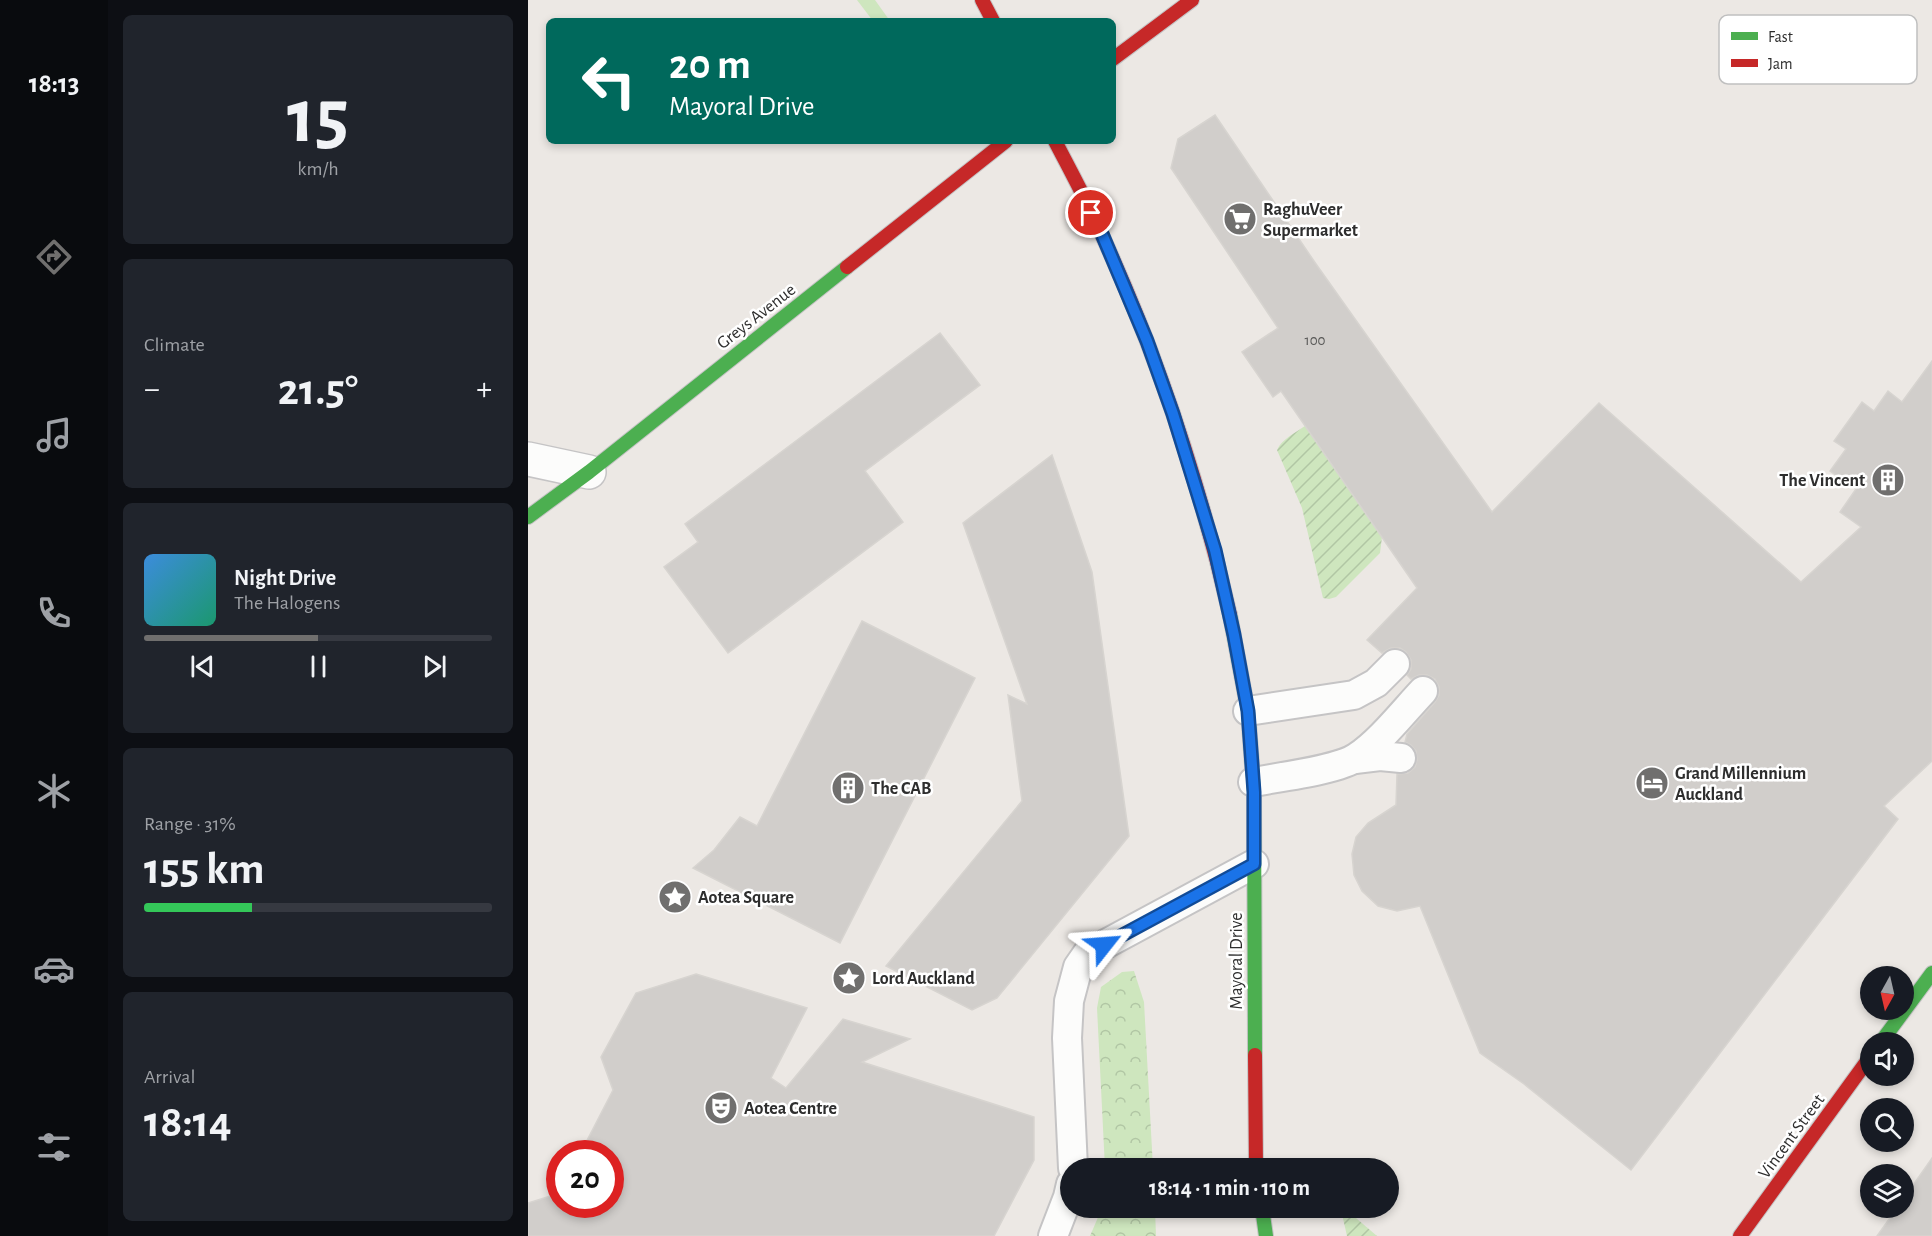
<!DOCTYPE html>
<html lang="en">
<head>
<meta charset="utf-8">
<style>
  :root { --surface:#171b24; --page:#20242c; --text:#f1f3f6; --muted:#9ea1a6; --line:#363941; --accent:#706f6e }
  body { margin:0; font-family:"Alegreya Sans",sans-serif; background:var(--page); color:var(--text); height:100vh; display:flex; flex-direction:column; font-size:22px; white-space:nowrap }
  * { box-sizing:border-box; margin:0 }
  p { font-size:20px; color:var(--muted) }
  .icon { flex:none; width:33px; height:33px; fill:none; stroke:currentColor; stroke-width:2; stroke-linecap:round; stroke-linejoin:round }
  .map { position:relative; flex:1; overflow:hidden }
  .side { display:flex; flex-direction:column; gap:15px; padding:15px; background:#0d0f14; width:420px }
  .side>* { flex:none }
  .banner { position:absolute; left:18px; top:18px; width:570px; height:126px; border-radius:9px; box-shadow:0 3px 9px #0003; background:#00695c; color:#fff; overflow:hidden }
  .needle { width:39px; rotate:188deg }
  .tools { position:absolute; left:1332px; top:966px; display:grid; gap:12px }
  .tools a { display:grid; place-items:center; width:54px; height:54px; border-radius:50%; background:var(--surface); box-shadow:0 3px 9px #0003; font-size:30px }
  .speed { position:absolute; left:18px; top:1140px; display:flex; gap:12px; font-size:30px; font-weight:700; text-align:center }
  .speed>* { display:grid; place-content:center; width:78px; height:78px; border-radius:50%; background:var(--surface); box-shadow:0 3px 9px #0003; line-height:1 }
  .speed .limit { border:9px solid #d22; background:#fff; color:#111 }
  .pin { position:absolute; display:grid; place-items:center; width:51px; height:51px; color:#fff; margin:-26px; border:3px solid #fff; border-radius:50%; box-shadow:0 2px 6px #0007 }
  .me { position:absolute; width:66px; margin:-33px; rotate:62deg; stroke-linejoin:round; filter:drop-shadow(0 0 4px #0008) }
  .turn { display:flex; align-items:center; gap:21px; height:126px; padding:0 24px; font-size:27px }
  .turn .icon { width:78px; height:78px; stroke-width:2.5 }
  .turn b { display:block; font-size:42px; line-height:51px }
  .big { font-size:45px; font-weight:700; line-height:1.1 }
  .side .card { flex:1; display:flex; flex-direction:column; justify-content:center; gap:9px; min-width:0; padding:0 21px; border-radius:9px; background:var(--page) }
  .side .dial { align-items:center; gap:0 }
  .dial b { font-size:78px; line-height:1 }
  .song { display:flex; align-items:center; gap:18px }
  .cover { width:72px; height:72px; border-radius:9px; background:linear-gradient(135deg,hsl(210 70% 55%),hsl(160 70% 35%)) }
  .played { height:6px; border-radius:3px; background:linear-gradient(90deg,var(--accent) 50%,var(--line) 50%) }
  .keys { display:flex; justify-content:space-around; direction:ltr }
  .heat { display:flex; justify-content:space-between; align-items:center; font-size:33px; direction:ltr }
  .charge { height:9px; border-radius:4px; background:linear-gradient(90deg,#34c759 31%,var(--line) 0) }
  .trip { position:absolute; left:532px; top:1158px; width:339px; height:60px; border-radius:30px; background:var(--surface); box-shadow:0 3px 9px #0003; font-weight:700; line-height:60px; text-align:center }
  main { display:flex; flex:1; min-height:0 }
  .tabs { display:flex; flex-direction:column; width:108px; justify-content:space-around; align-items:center; background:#090b0e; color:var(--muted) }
  .tabs .icon { width:42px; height:42px }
  .tabs .selected { color:var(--accent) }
  .tabs b { font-size:27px; color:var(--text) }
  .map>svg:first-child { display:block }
  .grass { fill:#cee6be }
  .forest { fill:url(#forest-crowns) }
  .garden { fill:url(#garden-furrows) }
  .building { fill:#d1cecb; stroke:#d7d4d0; stroke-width:1.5 }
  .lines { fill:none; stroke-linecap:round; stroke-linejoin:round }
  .lane-casing { stroke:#c5c4c5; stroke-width:32 }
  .street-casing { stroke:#c5c4c5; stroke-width:36 }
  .fast-casing { stroke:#c5c4c5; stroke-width:16 }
  .jam-casing { stroke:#c5c4c5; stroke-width:16 }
  .lane { stroke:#fcfcfb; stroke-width:28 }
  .street { stroke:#fcfcfb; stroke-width:33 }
  .fast { stroke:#4caf50; stroke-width:14 }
  .jam { stroke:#c62828; stroke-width:14 }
  .route-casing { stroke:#114b97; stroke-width:15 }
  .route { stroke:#1a73e8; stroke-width:10 }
  .labels { text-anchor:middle; stroke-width:5; stroke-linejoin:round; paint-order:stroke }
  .number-label { font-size:15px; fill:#585857 }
  .poi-label { font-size:18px; font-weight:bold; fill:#2e2e2e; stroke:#fff; text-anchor:start }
  .street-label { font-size:18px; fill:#2e2e2e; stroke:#fff }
  .key { fill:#fff; stroke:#c0c0c0; stroke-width:1.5 }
  .key-label { font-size:16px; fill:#2e2e2e }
</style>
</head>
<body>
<main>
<nav class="tabs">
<b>18:13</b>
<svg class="icon selected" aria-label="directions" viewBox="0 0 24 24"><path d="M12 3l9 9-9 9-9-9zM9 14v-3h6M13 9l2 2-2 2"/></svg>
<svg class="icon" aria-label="music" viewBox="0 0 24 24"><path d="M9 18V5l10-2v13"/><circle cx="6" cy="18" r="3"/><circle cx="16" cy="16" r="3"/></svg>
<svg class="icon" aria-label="phone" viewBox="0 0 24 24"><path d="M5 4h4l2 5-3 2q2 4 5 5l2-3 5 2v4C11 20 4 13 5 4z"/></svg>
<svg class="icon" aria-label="climate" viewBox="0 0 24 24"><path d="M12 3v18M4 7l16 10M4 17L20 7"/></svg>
<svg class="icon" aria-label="car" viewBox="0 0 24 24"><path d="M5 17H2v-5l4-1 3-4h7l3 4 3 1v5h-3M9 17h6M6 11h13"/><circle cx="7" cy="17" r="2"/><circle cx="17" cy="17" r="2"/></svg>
<svg class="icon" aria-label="filters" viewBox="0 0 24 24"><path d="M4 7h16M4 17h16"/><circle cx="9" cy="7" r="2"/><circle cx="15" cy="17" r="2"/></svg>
</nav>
<section class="side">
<div class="card dial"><b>15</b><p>km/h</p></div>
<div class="card"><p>Climate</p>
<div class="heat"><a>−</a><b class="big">21.5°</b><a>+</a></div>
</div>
<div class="card">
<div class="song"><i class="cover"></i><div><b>Night Drive</b><p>The Halogens</p></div></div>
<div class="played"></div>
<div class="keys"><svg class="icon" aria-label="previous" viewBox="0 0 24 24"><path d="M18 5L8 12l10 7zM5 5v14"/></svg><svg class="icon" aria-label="pause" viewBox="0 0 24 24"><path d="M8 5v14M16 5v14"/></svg><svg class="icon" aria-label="next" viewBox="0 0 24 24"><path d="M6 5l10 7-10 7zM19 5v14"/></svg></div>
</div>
<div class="card"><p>Range · 31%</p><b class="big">155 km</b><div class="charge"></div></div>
<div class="card"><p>Arrival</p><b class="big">18:14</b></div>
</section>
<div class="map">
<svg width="1404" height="1236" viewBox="0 0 1404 1236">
  <defs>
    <pattern id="forest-crowns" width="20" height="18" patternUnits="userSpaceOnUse" patternTransform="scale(1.5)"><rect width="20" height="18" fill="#cee6be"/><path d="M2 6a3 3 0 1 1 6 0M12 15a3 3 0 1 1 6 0" fill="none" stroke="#b1c6a4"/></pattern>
    <pattern id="garden-furrows" width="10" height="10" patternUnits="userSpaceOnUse" patternTransform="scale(1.5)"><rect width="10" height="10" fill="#cee6be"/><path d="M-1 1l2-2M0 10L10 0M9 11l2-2" fill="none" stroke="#b1c6a4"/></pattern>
  </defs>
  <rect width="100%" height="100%" fill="#ece8e4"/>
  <polygon class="grass" points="329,0 347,0 362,21 345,21"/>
  <g class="forest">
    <polygon points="606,971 616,1002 625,1168 577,1168 569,1008 573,987 594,972"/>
    <polygon points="574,1208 627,1208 628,1236 562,1236"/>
  </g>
  <g class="garden">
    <path d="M 777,426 L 854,537 L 852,553 L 808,597 L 801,599 L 795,598 L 774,508 L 749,450 C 754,439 767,433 777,426 Z"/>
    <polygon points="816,1211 821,1212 849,1236 819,1236 814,1214"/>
  </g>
  <g class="building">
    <polygon points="687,115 788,264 964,512 1071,403 1273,582 1333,527 1312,512 1328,489 1302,471 1318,449 1306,441 1334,402 1346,411 1360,391 1374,402 1404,361 1404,761 1356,806 1370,819 1103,1170 996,1084 952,1053 892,906 869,911 850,906 834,891 826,875 824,854 828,837 840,823 868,805 869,774 880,773 887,767 889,760 888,751 883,745 877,742 879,734 907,702 911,695 911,687 907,679 899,675 891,675 883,679 879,675 883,669 883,660 878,652 872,648 863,648 854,653 839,640 889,588 753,391 745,397 714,352 750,328 643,168 650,139"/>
    <polygon points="412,333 452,385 337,471 375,522 200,653 136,567 170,542 157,524"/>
    <polygon points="524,455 564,572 601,836 469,998 444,1010 358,966 494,801 480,695 499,704 435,523"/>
    <polygon points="334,621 447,678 312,943 165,868 186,850 212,817 229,826"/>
    <polygon points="168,974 279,1008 243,1078 258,1088 315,1019 382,1039 334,1062 506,1117 506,1160 466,1236 0,1236 0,1203 32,1193 32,1204 82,1204 82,1154 52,1154 85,1090 73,1057 108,993"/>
    <polygon points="1404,1158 1404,1236 1349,1236 1369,1208 1376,1208 1376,1198"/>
  </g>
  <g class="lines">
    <g class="lane-casing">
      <g id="lane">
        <polyline points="720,711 826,695 848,683 867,664"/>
        <polyline points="827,759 852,756 873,758"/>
        <path d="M 725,782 C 751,777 810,770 829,757 C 852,742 876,711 895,691"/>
        <polyline points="545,1168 539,1038 541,1001 550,967 559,954 726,864"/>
        <polyline points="525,1236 540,1197 543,1184"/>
      </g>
    </g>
    <g class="street-casing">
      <polyline id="street" points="0,459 61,472"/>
    </g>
    <g class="fast-casing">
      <g id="fast">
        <polyline points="0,517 61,472 319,267"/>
        <polyline points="702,615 720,711 726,792 727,1055"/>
        <polyline points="1353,1042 1404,973"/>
        <polyline points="734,1208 738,1236"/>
      </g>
    </g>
    <g class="jam-casing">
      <g id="jam">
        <polyline points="454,0 465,21"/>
        <polyline points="585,59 664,0"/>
        <path d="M 527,141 C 543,172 560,203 574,235 C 630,356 672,485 702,615"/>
        <polyline points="319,267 478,141"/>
        <polyline points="727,1055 728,1168"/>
        <polyline points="1212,1236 1342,1057"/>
      </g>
    </g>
    <use href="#lane" class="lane"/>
    <use href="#street" class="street"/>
    <use href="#fast" class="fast"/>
    <use href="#jam" class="jam"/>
  </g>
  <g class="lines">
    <g class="route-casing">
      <polyline id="route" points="563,213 574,234 619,341 645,414 687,550 706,635 720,711 726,792 726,864 576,945"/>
    </g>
    <use href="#route" class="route"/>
  </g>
  <defs>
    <g id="supermarket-disc" transform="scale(1.725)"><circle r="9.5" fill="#706f6e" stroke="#fff"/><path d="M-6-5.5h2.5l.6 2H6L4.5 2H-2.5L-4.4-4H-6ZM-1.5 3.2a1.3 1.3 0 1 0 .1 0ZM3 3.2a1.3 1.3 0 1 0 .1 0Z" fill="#fff"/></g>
    <g id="building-disc" transform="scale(1.725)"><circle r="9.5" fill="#706f6e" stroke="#fff"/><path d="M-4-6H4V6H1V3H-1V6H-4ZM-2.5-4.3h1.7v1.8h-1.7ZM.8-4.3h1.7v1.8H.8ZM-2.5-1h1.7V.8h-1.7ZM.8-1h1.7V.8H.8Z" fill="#fff"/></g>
    <g id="hotel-disc" transform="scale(1.725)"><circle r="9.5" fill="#706f6e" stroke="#fff"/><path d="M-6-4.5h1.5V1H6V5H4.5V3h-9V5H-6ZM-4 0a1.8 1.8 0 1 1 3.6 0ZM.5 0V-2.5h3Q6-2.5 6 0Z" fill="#fff"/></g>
    <g id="sight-disc" transform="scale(1.725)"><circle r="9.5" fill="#706f6e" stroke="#fff"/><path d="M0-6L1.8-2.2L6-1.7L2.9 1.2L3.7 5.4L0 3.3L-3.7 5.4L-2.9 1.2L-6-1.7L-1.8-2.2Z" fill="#fff"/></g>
    <g id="theatre-disc" transform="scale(1.725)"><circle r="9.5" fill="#706f6e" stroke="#fff"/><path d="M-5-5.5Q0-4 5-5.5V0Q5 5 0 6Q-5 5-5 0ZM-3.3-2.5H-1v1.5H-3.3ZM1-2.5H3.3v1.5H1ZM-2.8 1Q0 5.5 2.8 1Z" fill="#fff"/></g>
  </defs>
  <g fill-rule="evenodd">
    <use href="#supermarket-disc" x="712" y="219"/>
    <use href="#building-disc" x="1360" y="480"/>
    <use href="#hotel-disc" x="1124" y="783"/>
    <use href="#building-disc" x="320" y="788"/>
    <use href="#sight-disc" x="147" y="897"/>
    <use href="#sight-disc" x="321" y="978"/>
    <use href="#theatre-disc" x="193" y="1108"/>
  </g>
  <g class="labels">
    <g class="number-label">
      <text x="787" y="345">100</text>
    </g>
    <g class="poi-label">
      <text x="735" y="215">RaghuVeer<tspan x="735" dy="21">Supermarket</tspan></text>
      <text x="1337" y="486" text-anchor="end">The Vincent</text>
      <text x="1147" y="779">Grand Millennium<tspan x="1147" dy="21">Auckland</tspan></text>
      <text x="343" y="794">The CAB</text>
      <text x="170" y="903">Aotea Square</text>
      <text x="344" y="984">Lord Auckland</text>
      <text x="216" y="1114">Aotea Centre</text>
    </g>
    <g class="street-label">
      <text transform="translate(228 316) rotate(-38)" y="6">Greys Avenue</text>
      <text transform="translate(708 961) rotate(-90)" y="6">Mayoral Drive</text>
      <text transform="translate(1263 1136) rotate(-54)" y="6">Vincent Street</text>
    </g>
  </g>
  <rect x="1191" y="15" width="198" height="69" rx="9" class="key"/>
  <rect x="1203" y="32" width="27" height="8" fill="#4caf50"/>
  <rect x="1203" y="59" width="27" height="8" fill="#c62828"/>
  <g class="key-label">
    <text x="1240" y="42">Fast</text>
    <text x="1240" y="69">Jam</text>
  </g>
</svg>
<div class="tools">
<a><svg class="needle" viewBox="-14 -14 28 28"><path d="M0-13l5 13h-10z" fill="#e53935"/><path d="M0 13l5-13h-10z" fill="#9ea1a6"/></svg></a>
<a><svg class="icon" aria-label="sound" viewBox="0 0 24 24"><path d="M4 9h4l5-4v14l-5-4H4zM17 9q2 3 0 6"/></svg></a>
<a><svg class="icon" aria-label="search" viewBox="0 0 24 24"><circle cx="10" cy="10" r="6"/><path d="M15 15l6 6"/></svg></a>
<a><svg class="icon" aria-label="layers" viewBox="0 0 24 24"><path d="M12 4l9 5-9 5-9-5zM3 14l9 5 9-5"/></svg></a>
</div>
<div class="speed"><div class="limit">20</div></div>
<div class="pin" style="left:563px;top:213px;background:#d93025"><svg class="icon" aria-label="arrive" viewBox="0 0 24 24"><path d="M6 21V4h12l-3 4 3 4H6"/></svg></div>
<svg class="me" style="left:576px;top:945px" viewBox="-20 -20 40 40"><path d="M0-17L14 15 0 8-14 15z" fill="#1a73e8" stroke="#fff" stroke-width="4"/></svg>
<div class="trip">18:14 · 1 min · 110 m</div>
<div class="banner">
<div class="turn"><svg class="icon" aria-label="left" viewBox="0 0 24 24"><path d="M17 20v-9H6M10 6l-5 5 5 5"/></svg><div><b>20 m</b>Mayoral Drive</div></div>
</div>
</div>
</main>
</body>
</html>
